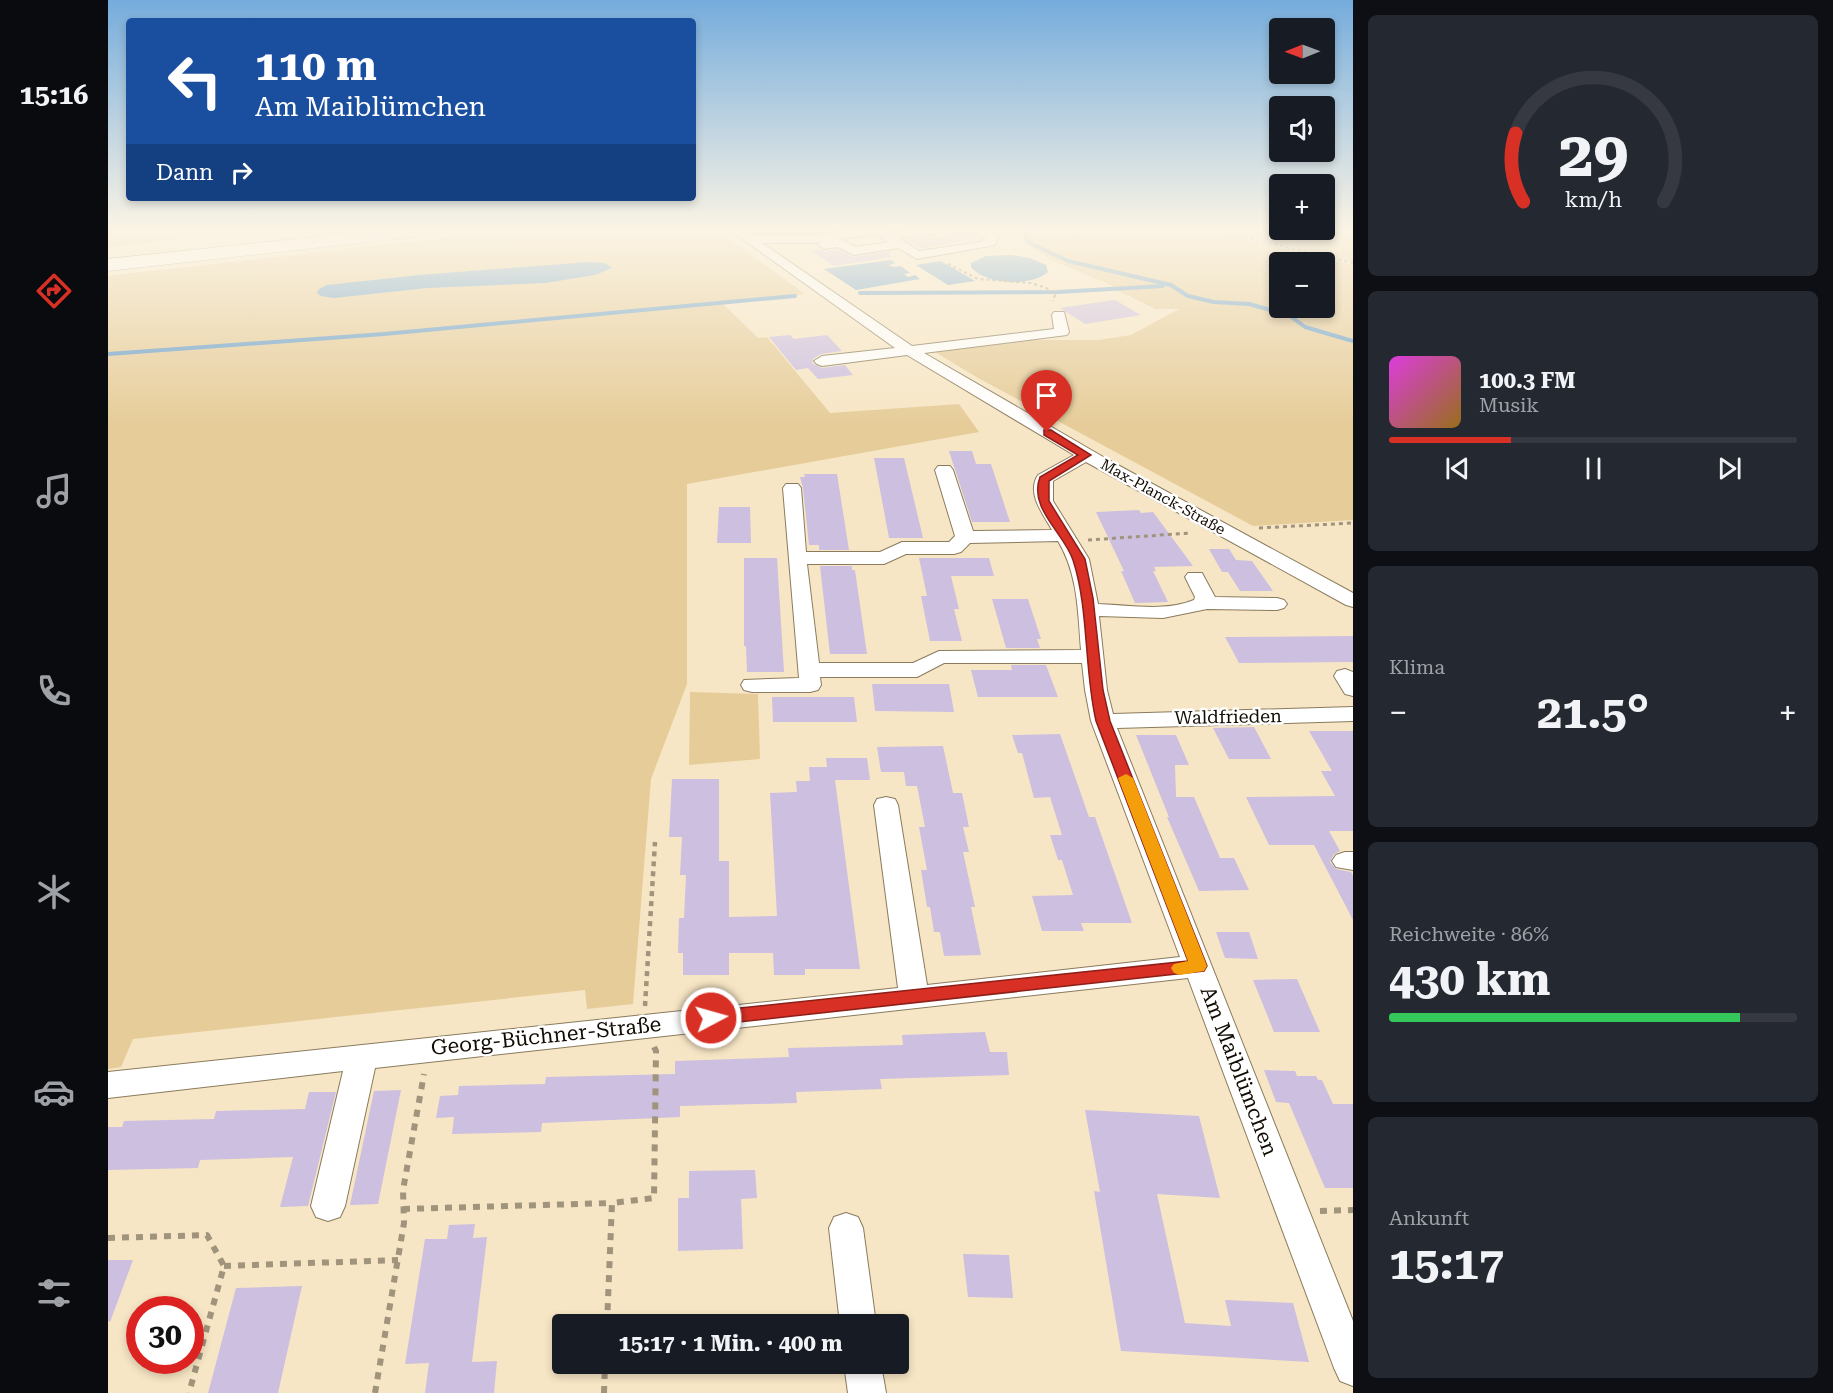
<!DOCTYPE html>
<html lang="de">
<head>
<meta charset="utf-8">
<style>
  :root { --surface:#171b24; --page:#242831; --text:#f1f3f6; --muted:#9ea1a6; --line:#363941; --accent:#d93025 }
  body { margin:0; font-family:"Roboto Serif",serif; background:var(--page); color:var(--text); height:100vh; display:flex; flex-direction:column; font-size:22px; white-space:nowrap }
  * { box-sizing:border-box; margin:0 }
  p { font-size:20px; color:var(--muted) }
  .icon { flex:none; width:33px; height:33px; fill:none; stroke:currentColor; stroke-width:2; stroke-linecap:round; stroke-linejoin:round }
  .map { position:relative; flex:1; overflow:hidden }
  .drawer { display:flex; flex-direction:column; gap:15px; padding:15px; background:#0d0f14; width:480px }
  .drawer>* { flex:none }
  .guide { position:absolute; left:18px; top:18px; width:570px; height:183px; border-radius:6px; box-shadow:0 3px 9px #0003; background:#1a4fa0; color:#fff; overflow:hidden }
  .needle { width:39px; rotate:269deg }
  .tools { position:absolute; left:1161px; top:18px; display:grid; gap:12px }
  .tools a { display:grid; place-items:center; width:66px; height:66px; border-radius:6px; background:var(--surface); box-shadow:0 3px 9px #0003; font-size:30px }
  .speed { position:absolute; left:18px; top:1296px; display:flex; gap:12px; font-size:30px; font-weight:700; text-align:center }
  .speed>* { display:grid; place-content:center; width:78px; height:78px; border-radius:50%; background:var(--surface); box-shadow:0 3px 9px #0003; line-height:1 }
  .speed .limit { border:9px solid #d22; background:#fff; color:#111 }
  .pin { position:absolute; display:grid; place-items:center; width:51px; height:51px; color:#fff; margin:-62px -26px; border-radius:50% 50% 50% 0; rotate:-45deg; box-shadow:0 0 6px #0007 }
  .pin .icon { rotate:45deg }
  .me { position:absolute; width:66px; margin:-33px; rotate:84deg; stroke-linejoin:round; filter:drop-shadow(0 0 4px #0008) }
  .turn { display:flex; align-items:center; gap:21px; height:126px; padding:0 30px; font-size:27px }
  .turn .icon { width:78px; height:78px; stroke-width:2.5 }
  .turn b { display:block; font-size:42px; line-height:51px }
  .then { display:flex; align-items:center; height:57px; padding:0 30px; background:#0003; gap:12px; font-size:22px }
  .big { font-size:45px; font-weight:700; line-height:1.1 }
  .drawer .card { flex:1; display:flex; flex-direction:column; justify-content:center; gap:9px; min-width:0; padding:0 21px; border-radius:9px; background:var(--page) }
  .drawer .dial { align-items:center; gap:0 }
  .dial svg { height:156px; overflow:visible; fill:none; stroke:var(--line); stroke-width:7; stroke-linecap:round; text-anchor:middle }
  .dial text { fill:var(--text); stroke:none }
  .song { display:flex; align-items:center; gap:18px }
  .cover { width:72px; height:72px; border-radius:9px; background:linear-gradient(135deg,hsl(300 70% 55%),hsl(40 70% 35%)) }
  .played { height:6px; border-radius:3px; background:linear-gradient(90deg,var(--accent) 30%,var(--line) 30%) }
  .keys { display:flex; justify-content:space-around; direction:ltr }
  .heat { display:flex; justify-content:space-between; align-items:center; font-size:33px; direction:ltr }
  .charge { height:9px; border-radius:4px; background:linear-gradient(90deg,#34c759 86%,var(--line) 0) }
  .trip { position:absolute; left:444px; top:1314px; width:357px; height:60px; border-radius:6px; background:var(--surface); box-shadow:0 3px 9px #0003; font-weight:700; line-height:60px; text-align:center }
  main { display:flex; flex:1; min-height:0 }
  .tab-bar { display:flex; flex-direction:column; width:108px; justify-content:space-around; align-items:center; background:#090b0e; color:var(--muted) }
  .tab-bar .icon { width:42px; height:42px }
  .tab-bar .active { color:var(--accent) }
  .tab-bar b { font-size:27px; color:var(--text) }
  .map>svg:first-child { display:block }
  .green { fill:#e6cc99; fill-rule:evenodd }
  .water { fill:#699fc9 }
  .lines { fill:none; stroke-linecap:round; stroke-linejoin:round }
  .stream { stroke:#699fc9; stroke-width:4 }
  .building { fill:#ccbfdf }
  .minor-casing { stroke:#8a7b5d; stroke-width:2 }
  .highway-casing { stroke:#8a7b5d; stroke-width:1 }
  .path-far3 { stroke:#a1947c; stroke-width:2; stroke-dasharray:3 3; stroke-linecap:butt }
  .path-far2 { stroke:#a1947c; stroke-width:3; stroke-dasharray:4 4; stroke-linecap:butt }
  .path-far1 { stroke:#a1947c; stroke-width:4.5; stroke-dasharray:5 5; stroke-linecap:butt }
  .path { stroke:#a1947c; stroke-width:6; stroke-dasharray:7 7; stroke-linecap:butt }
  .minor { fill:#fff; fill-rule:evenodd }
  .highway { fill:#fff; fill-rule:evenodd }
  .route { fill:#d93025; stroke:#8d1f18; stroke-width:1.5 }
  .slow { fill:#f59e0b }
  .labels { text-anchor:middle; stroke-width:5; stroke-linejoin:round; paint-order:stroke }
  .far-street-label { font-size:15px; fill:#110b02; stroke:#fff }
  .street-label { font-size:18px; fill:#110b02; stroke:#fff }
  .near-street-label { font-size:21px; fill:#110b02; stroke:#fff }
</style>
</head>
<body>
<main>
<nav class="tab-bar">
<b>15:16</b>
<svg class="icon active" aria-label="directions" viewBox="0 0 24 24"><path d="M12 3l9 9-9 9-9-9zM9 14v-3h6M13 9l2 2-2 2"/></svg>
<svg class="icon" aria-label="music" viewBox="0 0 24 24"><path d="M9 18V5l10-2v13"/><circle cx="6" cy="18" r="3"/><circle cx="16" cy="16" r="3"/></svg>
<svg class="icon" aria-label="phone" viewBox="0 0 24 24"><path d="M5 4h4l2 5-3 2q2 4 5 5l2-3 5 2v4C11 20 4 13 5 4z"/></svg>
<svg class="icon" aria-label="climate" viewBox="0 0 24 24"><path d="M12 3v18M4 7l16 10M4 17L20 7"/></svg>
<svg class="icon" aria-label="car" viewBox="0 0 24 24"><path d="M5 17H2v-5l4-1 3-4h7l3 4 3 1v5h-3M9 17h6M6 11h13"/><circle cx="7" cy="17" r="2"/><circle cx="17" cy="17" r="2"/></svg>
<svg class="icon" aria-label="filters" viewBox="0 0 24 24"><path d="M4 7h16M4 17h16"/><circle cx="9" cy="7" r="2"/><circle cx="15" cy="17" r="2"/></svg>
</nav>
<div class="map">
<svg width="1245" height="1393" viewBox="0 0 1245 1393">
  <rect width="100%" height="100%" fill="#f7e6c5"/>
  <g class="green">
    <polygon points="0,230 152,230 0,247"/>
    <polygon points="406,230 609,230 697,294 615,304 650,338 659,337 722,413 851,404 871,432 579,484 579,684 543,779 525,1004 479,1009 477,990 25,1039 13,1067 0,1069 0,276"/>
    <path d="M 896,230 L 1102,230 L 1245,265 L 1245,520 L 1145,526 L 870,378 L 827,352 L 920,340 L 990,340 L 1023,335 L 1071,309 L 1047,309 L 1009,290 L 1001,284 L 943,260 ZM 1172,262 L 1216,262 L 1216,308 L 1172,308 Z"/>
    <polygon points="1115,230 1245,230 1245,262 1128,232"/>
    <polygon points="582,692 650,694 652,759 581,765"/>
  </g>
  <g class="water">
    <path d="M 903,255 L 922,258 L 938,265 L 940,272 C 923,287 877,285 863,267 L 863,263 L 878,256 Z"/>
    <polygon points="783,260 787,263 781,265 785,267 793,266 802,273 796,274 800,277 807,275 812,279 748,290 716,269"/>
    <polygon points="833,261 867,281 840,285 808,265"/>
    <polygon points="481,262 497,263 504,268 487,275 437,283 319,288 226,298 213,296 209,293 211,289 219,285 311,275"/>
  </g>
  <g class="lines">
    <g class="stream">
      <polyline points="916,230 920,242 960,261 1063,285 1080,296 1106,302 1141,304 1181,315 1197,327 1245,341"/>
      <polyline points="752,293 950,292 1055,286"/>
      <polyline points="0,354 276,334 687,296"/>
    </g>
  </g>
  <g class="building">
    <polygon points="845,232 864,232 874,238 813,248 797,240 823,237 835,239"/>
    <polygon points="712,249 716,251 730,249 746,257 782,251 783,257 726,266 702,250"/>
    <polygon points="1007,300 1033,315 977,324 952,308"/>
    <polygon points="682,335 686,339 719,335 734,351 713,354 705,359 704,363 714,368 737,365 745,375 710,379 700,368 688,370 661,337"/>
    <polygon points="841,451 864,451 868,464 883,464 902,522 864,522"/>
    <polygon points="766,458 796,458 815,538 781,538"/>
    <polygon points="696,474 729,474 741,550 711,550 711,545 701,545 695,488 692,477 697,477"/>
    <polygon points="611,507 642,507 643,543 609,543"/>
    <polygon points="1031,510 1033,513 1045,512 1085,566 1046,567 1048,571 1045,571 1060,602 1027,603 1013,571 1016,571 988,512"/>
    <polygon points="1101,549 1121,549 1128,560 1144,561 1165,591 1132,591 1120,572 1114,572"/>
    <polygon points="636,558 669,558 676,672 639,672 638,646 636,646"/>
    <polygon points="811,558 881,558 886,576 843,576 851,609 846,609 854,641 822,641 813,596 819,596"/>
    <polygon points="712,566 744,566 744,570 747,570 759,654 722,654"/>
    <polygon points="884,599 920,599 933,639 929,639 932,648 898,648"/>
    <polygon points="1245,636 1245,662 1131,663 1117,637"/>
    <polygon points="903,665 938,665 950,697 870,697 863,670 904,670"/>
    <polygon points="764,684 841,684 846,712 767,711"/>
    <polygon points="664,697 746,697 749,722 665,722"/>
    <polygon points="1146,727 1163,759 1121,759 1105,728"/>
    <polygon points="1201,731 1245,731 1245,831 1221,831 1232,851 1226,854 1222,862 1228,869 1243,872 1245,876 1245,920 1206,845 1161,845 1138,797 1227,796 1213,771 1224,771"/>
    <polygon points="952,734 981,817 987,817 1024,923 973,923 976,931 934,931 924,896 965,895 954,860 950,860 942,835 954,835 942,797 926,798 914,753 910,753 904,735"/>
    <polygon points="1028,735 1068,735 1081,765 1067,765 1068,797 1086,797 1112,858 1126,858 1141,890 1091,891 1059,817 1061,817"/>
    <polygon points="835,746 845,793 854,793 861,827 855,827 861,852 855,852 867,907 863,907 873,955 836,956 832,932 826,932 822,907 819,907 813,870 819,870 811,827 817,827 809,786 798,786 796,772 773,772 769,747"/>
    <polygon points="718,758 759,758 762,780 727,780 752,969 697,969 697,975 666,975 665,953 621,953 621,975 575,975 575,953 570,953 571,918 576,918 578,875 572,875 574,837 561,837 564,779 611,779 611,861 621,861 621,917 669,916 662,793 689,792 688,781 702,781 701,767 719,767"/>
    <polygon points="1108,932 1141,932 1150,959 1117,958"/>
    <polygon points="1189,979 1212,1032 1166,1032 1145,980"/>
    <polygon points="877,1032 882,1052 899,1052 901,1075 772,1079 774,1089 688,1092 689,1103 572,1106 572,1117 434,1123 433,1132 344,1134 346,1117 328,1118 332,1096 350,1095 351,1086 437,1084 438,1077 567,1074 567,1061 681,1057 680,1048 795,1045 794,1035"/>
    <polygon points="1156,1070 1187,1071 1189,1076 1208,1076 1210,1080 1214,1080 1225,1104 1245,1104 1245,1188 1217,1188 1181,1103 1168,1102"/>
    <polygon points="293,1090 270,1204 242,1205 266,1091"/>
    <polygon points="201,1092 228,1092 200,1206 172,1207 185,1157 92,1160 90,1168 0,1170 0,1127 14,1127 16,1121 106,1119 108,1111 197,1109"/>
    <polygon points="977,1110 1091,1116 1112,1198 1049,1194 1077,1323 1123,1326 1117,1300 1185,1303 1201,1362 1013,1351 986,1191 992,1192"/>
    <polygon points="647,1170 649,1198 633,1199 635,1249 570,1251 570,1198 581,1198 581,1171"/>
    <polygon points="367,1224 365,1238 379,1237 364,1362 389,1361 386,1393 317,1393 321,1363 297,1364 317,1239 339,1239 341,1225"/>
    <polygon points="855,1254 901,1255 905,1298 860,1297"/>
    <polygon points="0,1260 25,1260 2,1322 0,1321"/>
    <polygon points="194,1286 170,1393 100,1393 128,1288"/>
  </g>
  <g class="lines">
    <g class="minor-casing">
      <g id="minor">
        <path d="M 622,230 L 636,230 L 643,235 L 704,235 L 744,230 L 778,230 L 782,232 L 832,230 L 826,234 L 791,238 L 811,251 L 872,242 L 878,238 L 864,230 L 884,230 L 890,238 L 887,245 L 809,259 L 790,248 L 746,255 L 730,247 L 716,249 L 710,245 L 712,242 L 732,239 L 748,247 L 780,242 L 768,234 L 704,243 L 654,243 L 804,346 L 946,329 L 944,315 L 946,312 L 956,312 L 961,332 L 959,335 L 816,353 L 997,458 L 1245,593 L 1245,607 L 1238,605 L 978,462 L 945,481 L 945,501 L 981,559 L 990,604 C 1021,605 1057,612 1086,600 L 1087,597 L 1077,577 L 1080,573 L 1094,573 L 1107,597 L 1169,598 L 1176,600 L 1179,604 L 1176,608 L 1169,610 L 1099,609 L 1055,618 L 991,616 L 999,690 L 1005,714 L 1245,707 L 1245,721 L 1009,728 L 1245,1321 L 1245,1386 L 1232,1381 L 1226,1368 L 1080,978 L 267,1068 L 237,1206 L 232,1217 L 220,1221 L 208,1217 L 203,1206 L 235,1071 L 0,1098 L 0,1072 L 790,988 L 766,805 L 769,799 L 778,797 L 787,799 L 790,805 L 819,985 L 1072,957 L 983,721 L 977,690 L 974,663 L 836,663 L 809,677 L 712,677 L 713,685 L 710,690 L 702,692 L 644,692 L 636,690 L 633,685 L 636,680 L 691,678 L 675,488 L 678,484 L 690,484 L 693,488 L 698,552 L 772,552 L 794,542 L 841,542 L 847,536 L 827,470 L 830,466 L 842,466 L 845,470 L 865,531 L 944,530 C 935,514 918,493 930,475 L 966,455 L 799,355 L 714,366 L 709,364 L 706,361 L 714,356 L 787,348 ZM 950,541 C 970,574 970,612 973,650 L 831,651 L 805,663 L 711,663 L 699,564 L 776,564 L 798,554 L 846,554 L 853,552 L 862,543 Z"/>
        <polygon points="1237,669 1245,672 1245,696 1237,694 1226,676 1229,671"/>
        <polygon points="1237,852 1245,852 1245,870 1228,867 1224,861 1228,855"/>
        <polygon points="738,1213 750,1217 755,1228 768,1324 732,1324 721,1228 726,1217"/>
        <polygon points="736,1364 773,1364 778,1393 740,1393"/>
      </g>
    </g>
    <g class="highway-casing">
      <polygon id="highway" points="273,230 330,230 327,234 321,235 0,271 0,259"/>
    </g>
    <g class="path-far3">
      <polyline points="1108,230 1245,263"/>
      <polyline points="966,233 971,230"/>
      <polyline points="840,264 870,279 923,283 941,289 947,295 945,301"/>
    </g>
    <g class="path-far2">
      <polyline points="1151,528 1245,523"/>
      <polyline points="980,540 1083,533"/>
    </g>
    <polyline class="path-far1" points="537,1006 547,842"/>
    <g class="path">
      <polyline points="295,1209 504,1203"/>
      <polyline points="1212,1211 1245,1210"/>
      <polyline points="0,1238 99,1235 116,1266 81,1393"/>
      <polyline points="116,1266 290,1260"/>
      <polyline points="499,1324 504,1203 546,1198 548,1051 546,1047"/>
      <polyline points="267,1393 296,1223 295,1190 316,1074"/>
      <polyline points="496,1393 497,1364"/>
    </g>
    <use href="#minor" class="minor"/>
    <use href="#highway" class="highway"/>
  </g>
  <linearGradient id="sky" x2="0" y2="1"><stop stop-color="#75acdc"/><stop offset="0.54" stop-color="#fbf4e5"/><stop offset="1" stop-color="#fbf4e5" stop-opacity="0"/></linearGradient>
  <rect width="1245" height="425" fill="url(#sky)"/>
  <path class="route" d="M 936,430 L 943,430 L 983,455 L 941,481 L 941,501 L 977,559 L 985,598 L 995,690 L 1002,721 L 1099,966 L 1096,971 L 603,1025 L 597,1023 L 594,1018 L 597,1013 L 603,1011 L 1080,961 L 988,721 C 976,669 981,609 965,560 C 956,533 920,508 932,477 L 970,455 L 936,435 Z"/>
  <polygon class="slow" points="1018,774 1025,778 1099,966 1096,971 1072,975 1066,973 1063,968 1066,964 1080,961 1010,778"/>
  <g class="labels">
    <g class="far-street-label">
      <text transform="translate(1055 497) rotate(29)" y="5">Max-Planck-Straße</text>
    </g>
    <g class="street-label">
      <text transform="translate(1120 717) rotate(-1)" y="6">Waldfrieden</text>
    </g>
    <g class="near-street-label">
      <text transform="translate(438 1036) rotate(-6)" y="7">Georg-Büchner-Straße</text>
      <text transform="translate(1131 1071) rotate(69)" y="7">Am Maiblümchen</text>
    </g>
  </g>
</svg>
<div class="tools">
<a><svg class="needle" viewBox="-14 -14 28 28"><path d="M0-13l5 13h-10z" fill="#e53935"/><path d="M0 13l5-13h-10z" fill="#9ea1a6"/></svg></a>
<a><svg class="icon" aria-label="sound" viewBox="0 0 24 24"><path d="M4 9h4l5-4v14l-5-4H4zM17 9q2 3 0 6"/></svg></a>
<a>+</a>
<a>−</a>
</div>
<div class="speed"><div class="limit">30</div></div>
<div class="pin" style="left:939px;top:432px;background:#d93025"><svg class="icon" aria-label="arrive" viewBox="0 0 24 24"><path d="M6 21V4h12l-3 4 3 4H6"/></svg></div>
<svg class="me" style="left:603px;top:1018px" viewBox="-20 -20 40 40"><circle r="17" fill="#d93025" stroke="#fff" stroke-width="3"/><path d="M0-11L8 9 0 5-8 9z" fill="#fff"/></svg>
<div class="trip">15:17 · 1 Min. · 400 m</div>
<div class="guide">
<div class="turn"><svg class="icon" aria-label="left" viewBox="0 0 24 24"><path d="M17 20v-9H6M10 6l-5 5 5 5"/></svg><div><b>110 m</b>Am Maiblümchen</div></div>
<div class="then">Dann<svg class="icon" aria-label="right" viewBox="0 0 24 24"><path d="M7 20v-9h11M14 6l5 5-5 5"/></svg></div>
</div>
</div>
<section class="drawer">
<div class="card dial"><svg viewBox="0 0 100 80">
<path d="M14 69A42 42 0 1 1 86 69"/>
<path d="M14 69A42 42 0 0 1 10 34" stroke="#d93025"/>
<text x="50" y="56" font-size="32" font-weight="700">29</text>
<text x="50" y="72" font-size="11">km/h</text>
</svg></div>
<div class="card">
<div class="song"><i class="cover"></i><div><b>100.3 FM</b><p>Musik</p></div></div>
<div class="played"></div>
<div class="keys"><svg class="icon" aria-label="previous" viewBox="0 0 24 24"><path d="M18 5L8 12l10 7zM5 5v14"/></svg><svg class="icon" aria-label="pause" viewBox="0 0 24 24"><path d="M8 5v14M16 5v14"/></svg><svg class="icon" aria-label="next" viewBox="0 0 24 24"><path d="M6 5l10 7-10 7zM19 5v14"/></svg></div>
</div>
<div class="card"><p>Klima</p>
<div class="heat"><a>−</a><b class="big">21.5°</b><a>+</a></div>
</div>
<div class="card"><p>Reichweite · 86%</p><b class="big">430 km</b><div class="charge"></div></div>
<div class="card"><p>Ankunft</p><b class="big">15:17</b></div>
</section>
</main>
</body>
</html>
